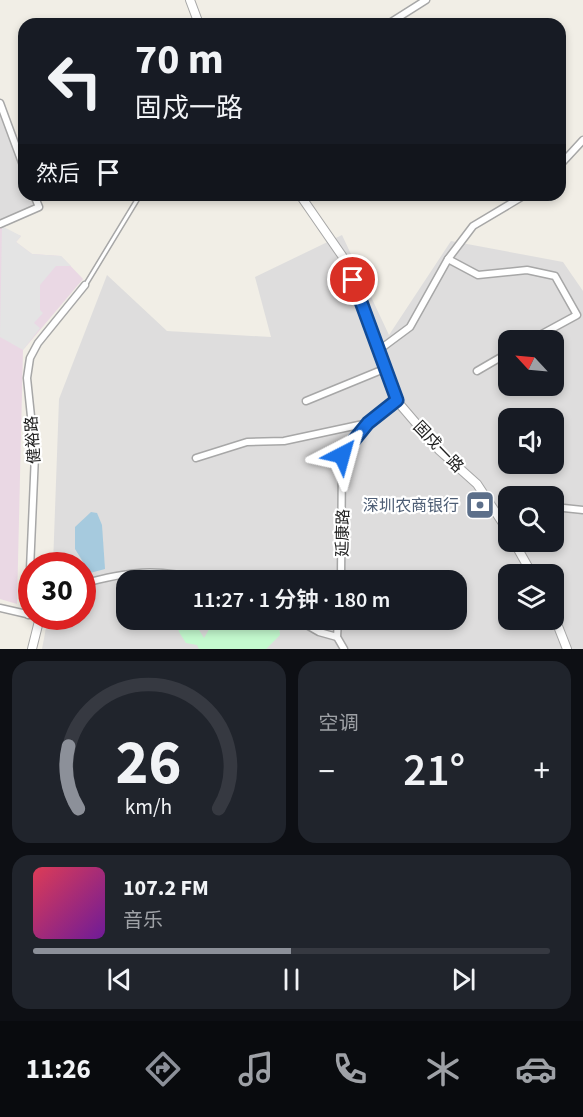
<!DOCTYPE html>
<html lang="zh">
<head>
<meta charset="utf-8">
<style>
  :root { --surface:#171b24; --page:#20242c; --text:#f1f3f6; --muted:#9ea1a6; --line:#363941; --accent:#8c9099 }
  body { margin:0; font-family:"Source Sans 3","Noto Sans SC",sans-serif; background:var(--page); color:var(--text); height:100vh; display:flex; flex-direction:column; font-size:22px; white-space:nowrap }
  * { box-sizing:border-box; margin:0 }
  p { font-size:20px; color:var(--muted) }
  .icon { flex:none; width:33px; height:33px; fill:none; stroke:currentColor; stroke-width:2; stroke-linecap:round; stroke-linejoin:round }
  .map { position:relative; height:649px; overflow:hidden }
  .drawer { display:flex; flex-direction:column; gap:12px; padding:12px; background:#0d0f14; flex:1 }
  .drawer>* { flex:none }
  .banner { position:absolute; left:18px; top:18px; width:548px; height:183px; border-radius:18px; box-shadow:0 3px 9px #0003; background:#171b24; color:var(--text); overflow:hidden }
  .needle { width:39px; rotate:296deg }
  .buttons { position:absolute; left:498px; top:330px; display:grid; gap:12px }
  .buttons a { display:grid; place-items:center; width:66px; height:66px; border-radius:12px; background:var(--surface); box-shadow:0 3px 9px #0003; font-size:30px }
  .speed { position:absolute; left:18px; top:552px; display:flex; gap:12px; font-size:30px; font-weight:700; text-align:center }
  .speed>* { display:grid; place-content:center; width:78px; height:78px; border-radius:50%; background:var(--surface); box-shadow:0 3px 9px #0003; line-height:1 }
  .speed .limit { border:9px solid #d22; background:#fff; color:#111 }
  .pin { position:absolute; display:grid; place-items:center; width:51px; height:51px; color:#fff; margin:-26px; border:3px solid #fff; border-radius:50%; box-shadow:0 2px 6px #0007 }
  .me { position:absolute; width:66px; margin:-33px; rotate:39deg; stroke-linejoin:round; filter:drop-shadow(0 0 4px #0008) }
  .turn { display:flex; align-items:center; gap:21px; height:126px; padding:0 18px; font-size:27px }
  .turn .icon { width:78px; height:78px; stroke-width:2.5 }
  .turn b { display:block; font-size:42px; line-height:51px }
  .then { display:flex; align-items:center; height:57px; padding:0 18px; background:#0003; gap:12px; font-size:22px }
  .big { font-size:45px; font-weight:600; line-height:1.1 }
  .drawer .widget { flex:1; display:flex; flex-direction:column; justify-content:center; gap:9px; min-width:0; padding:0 21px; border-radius:18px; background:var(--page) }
  .drawer .dial { align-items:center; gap:0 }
  .dial svg { height:156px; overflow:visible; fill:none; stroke:var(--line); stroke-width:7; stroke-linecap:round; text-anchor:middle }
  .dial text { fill:var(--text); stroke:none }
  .song { display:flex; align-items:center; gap:18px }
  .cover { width:72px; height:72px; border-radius:9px; background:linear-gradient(135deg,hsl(350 70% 55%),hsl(280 70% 35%)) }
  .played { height:6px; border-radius:3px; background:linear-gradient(90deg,var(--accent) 50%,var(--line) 50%) }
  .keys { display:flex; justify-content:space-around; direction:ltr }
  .heat { display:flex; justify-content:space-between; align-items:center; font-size:33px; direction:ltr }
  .drawer .tiles { flex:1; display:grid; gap:12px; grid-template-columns:1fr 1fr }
  .widget:last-child { grid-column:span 2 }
  .trip { position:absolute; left:116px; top:570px; width:351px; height:60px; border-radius:18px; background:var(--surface); box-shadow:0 3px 9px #0003; font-weight:600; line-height:60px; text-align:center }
  .tab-bar { display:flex; height:96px; justify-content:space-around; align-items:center; background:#090b0e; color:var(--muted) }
  .tab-bar .icon { width:42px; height:42px }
  .tab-bar .on { color:var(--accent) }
  .tab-bar b { font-size:27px; color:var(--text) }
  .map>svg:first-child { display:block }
  .residential { fill:#dedddd; fill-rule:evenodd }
  .industrial { fill:#ead8e4 }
  .park { fill:#c4facf }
  .parking { fill:#e4e4e4 }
  .water { fill:#a6cade }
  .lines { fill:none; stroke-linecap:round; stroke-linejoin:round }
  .service-casing { stroke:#a7a7a7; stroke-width:6 }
  .minor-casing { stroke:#a7a7a7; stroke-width:9 }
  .tertiary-casing { stroke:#a7a7a7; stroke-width:10 }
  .service { stroke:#fff; stroke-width:3 }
  .minor { stroke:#fff; stroke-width:6 }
  .tertiary { stroke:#fff; stroke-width:8 }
  .route-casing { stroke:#114b97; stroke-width:15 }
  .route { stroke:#1a73e8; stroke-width:10 }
  .labels { text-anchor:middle; stroke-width:4.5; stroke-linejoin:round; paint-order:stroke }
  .street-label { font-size:16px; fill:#202020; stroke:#fff }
  .service-label { font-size:16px; fill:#4e5e75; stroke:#fff; text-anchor:end }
</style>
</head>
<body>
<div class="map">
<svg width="583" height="649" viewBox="0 0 583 649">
  <rect width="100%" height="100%" fill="#f1eee6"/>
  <g class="residential">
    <polygon points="0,103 24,168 24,195 34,195 39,207 0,224"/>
    <path d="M 342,235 L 389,335 L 451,241 L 563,262 L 583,291 L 583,649 L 265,649 L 280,631 L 212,626 L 201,649 L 42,649 L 48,617 L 82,616 L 82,566 L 53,565 L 59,399 L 107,275 L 167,331 L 271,337 L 255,277 ZM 508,340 L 554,340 L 554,386 L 508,386 ZM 508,418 L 554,418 L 554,464 L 508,464 ZM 508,496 L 554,496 L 554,542 L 508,542 ZM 508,574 L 554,574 L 554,620 L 508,620 ZM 126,580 L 456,580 L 456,620 L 126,620 Z"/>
  </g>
  <polygon class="industrial" points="0,227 21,236 16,242 32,254 61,256 83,279 23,350 17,604 0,599"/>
  <polygon class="park" points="176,620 193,620 204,638 211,626 229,627 244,622 261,628 274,622 279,626 280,635 266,649 199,649 197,645 186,643 179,632"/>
  <polygon class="parking" points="2,226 21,236 16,242 32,254 61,256 71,266 56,266 40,285 40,310 43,313 34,323 40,328 23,350 0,337"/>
  <polygon class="water" points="91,512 97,513 102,525 105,569 90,573 75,549 75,527"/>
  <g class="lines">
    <g class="service-casing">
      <polyline id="service" points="86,284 140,195"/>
    </g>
    <g class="minor-casing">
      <g id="minor">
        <polyline points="388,24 426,0"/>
        <polyline points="0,103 24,168"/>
        <polyline points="560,165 583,140"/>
        <polyline points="0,224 39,207 34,195"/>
        <polyline points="448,259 478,275 527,270 555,276 577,315 531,340"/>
        <polyline points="379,350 410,327 448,259 473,226 525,195"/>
        <polyline points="477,371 508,353"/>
        <polyline points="306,401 384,369"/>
        <polyline points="196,458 247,442 284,441 368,423"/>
        <polyline points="554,507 583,510"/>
        <polyline points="503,520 508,518"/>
        <polyline points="341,580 342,455 368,423 397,401"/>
        <path d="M 82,584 C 128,571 158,568 203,580"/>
        <polyline points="0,608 31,615"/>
        <polyline points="28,615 35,455 27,378 30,358 38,343 85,285"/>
        <polyline points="298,620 319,632 337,637"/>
        <polyline points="338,620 337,637 344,649"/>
      </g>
    </g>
    <g class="tertiary-casing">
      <g id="tertiary">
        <polyline points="190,0 199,24"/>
        <polyline points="300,195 345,260 397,401 439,450 477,484 508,531"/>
        <polyline points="514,542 532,574"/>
        <polyline points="554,616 567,649"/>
        <polyline points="32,649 40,617"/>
      </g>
    </g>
    <use href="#service" class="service"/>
    <use href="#minor" class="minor"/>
    <use href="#tertiary" class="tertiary"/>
  </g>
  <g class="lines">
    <g class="route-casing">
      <polyline id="route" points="342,455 368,423 397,400 353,280"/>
    </g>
    <use href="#route" class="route"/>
  </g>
  <defs>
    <g id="bank-square" transform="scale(1.5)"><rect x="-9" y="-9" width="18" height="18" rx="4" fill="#5c6f8a" stroke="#fff"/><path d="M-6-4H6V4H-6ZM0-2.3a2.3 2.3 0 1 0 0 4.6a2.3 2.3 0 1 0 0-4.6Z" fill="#fff"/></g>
  </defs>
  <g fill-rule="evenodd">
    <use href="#bank-square" x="480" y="505"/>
  </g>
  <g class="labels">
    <g class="street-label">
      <text transform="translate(32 440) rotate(-94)" y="6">健裕路</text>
      <text transform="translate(439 446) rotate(46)" y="6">固戍一路</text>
      <text transform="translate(342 533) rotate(-89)" y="6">延康路</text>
    </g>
    <g class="service-label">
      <text x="459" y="511">深圳农商银行</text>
    </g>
  </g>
</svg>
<div class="buttons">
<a><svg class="needle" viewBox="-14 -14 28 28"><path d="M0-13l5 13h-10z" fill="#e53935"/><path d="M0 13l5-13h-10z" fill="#9ea1a6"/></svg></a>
<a><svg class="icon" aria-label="sound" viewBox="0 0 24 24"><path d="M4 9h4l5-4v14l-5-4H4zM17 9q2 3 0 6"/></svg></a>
<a><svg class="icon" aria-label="search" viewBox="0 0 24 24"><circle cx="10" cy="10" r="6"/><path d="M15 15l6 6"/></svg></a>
<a><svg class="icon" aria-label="layers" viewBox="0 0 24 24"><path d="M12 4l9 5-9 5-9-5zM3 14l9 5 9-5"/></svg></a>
</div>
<div class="speed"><div class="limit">30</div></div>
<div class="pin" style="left:353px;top:280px;background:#d93025"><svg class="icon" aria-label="arrive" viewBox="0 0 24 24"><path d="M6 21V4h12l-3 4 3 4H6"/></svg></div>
<svg class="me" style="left:342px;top:455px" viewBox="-20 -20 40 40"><path d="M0-17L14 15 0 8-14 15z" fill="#1a73e8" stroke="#fff" stroke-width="4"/></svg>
<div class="trip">11:27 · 1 分钟 · 180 m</div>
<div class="banner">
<div class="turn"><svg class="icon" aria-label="left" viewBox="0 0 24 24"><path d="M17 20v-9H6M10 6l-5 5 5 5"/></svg><div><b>70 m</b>固戍一路</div></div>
<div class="then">然后<svg class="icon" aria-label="arrive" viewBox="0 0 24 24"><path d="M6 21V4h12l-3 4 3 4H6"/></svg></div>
</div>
</div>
<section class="drawer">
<div class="tiles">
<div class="widget dial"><svg viewBox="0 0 100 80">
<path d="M14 69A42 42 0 1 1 86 69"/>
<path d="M14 69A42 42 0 0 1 9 37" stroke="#8c9099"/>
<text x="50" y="56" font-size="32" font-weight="700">26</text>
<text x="50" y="72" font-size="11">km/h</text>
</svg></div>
<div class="widget"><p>空调</p>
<div class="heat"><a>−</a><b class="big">21°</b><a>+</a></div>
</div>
<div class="widget">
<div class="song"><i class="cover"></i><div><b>107.2 FM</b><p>音乐</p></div></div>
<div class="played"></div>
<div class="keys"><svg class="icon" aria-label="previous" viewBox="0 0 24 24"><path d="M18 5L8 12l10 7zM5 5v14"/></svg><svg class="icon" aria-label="pause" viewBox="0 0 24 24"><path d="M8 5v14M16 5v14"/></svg><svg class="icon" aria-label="next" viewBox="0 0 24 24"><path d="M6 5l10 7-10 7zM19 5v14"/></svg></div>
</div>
</div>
</section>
<nav class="tab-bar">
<b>11:26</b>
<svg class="icon on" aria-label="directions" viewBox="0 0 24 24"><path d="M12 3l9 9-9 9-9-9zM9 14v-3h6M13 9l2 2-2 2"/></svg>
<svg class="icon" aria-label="music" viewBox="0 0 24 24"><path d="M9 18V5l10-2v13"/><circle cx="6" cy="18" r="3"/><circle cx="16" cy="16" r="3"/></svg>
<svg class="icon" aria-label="phone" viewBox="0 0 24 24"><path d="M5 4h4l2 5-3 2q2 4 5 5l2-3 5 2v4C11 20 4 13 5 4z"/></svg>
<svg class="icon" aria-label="climate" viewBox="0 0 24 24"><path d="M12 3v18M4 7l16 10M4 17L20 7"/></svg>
<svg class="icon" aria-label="car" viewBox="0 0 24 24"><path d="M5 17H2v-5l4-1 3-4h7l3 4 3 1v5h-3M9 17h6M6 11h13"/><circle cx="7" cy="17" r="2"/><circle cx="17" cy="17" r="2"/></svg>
</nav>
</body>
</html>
